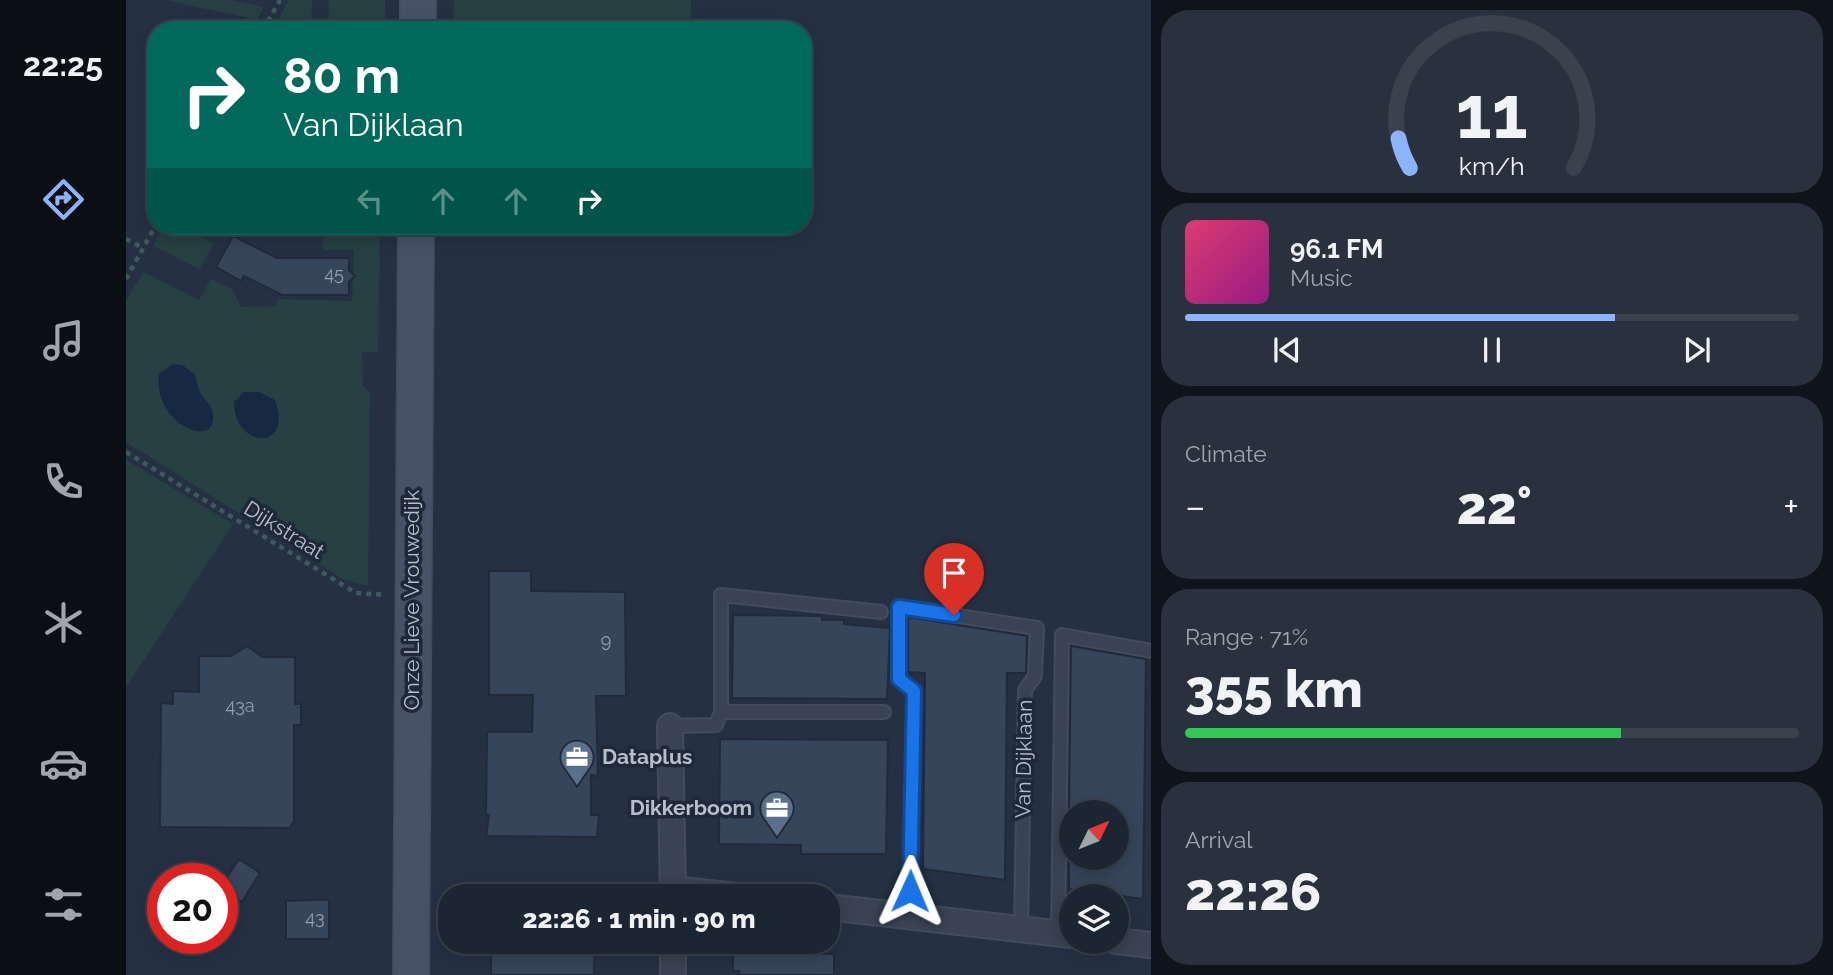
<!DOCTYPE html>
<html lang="en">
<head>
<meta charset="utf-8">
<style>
  :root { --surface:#1c2532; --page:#29313e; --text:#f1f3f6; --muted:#a0a5ac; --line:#3a424d; --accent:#8cb4fd }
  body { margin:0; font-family:Raleway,sans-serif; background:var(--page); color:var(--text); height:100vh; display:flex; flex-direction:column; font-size:26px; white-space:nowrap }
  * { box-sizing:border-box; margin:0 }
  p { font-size:23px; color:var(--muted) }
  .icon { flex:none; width:38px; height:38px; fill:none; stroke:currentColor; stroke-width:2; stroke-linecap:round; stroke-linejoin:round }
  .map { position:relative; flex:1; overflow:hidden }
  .sheet { display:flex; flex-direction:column; gap:10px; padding:10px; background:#0f141c; width:682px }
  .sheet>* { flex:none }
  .hud { position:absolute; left:21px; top:21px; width:665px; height:214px; border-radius:28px; box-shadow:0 4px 18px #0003,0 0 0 2px var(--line); background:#00695c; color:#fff; overflow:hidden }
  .needle { width:46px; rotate:47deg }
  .fabs { position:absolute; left:933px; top:800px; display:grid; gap:14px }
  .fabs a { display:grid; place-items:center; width:70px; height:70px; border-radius:50%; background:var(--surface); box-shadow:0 4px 18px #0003,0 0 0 2px var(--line); font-size:35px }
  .speed { position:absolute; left:21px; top:863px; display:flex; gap:14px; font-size:35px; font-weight:700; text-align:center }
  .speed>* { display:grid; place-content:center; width:91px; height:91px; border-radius:50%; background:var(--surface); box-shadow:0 4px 18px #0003,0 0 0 2px var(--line); line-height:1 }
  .speed .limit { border:10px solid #d22; background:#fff; color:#111 }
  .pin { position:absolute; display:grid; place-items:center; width:60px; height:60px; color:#fff; margin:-72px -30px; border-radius:50% 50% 50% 0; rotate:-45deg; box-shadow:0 0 7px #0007 }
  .pin .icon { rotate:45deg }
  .me { position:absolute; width:77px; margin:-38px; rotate:1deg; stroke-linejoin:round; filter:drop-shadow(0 0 5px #0008) }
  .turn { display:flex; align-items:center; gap:24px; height:147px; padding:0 21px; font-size:32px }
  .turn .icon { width:91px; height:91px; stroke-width:2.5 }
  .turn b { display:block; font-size:49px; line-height:60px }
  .lanes { display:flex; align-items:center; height:66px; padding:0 21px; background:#0003; justify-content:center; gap:35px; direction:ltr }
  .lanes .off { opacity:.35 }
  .big { font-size:52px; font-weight:800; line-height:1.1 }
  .sheet .widget { flex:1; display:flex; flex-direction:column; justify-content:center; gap:10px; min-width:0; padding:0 24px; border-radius:28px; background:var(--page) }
  .sheet .dial { align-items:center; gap:0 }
  .dial svg { height:182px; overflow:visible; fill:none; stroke:var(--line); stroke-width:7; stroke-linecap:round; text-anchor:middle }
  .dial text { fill:var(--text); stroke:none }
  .song { display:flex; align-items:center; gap:21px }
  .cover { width:84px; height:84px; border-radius:10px; background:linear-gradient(135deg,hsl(340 70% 55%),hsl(310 70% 35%)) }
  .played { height:7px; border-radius:4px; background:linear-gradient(90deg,var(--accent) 70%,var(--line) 70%) }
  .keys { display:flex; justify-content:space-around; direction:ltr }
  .heat { display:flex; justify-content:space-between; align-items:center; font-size:38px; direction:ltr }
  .charge { height:10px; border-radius:5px; background:linear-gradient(90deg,#34c759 71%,var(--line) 0) }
  .trip { position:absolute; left:312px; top:884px; width:402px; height:70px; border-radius:28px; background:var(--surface); box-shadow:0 4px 18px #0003,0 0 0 2px var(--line); font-weight:800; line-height:70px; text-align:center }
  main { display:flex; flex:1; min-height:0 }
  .dock { display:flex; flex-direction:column; width:126px; justify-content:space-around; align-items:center; background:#0b0f14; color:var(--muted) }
  .dock .icon { width:49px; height:49px }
  .dock .selected { color:var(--accent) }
  .dock b { font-size:32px; color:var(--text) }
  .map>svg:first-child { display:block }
  .green { fill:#274044 }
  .water { fill:#172843 }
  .building { fill:#37455a; stroke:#202a3a; stroke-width:2 }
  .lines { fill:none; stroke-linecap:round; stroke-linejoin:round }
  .service-casing { stroke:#434c5c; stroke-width:16 }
  .minor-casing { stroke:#434c5c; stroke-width:28 }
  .secondary-casing { stroke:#434c5c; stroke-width:38 }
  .path { stroke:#41595c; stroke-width:4.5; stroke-dasharray:5 5; stroke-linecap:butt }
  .service { stroke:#3a4353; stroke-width:12 }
  .minor { stroke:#3a4353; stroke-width:24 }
  .secondary { stroke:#485266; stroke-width:35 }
  .route-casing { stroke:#114b97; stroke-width:18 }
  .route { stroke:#1a73e8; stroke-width:12 }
  .labels { text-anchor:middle; stroke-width:7; stroke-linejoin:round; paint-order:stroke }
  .number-label { font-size:18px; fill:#959eae }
  .street-label { font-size:21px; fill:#b7bfcd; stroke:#1e2838 }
  .poi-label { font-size:21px; font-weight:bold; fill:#b7bfcd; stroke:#1e2838; text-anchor:start }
</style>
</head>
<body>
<main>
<nav class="dock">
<b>22:25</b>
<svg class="icon selected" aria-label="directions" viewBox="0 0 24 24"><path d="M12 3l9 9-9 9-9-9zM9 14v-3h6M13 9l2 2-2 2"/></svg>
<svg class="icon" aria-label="music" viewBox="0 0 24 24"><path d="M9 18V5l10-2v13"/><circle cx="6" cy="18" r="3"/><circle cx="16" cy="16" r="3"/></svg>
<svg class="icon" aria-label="phone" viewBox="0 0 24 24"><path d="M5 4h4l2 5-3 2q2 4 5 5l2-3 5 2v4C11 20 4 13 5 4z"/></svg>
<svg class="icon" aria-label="climate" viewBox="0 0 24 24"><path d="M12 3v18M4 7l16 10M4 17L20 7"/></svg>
<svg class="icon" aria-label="car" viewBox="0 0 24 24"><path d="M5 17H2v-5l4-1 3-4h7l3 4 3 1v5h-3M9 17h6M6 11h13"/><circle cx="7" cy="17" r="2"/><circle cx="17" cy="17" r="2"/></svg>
<svg class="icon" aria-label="filters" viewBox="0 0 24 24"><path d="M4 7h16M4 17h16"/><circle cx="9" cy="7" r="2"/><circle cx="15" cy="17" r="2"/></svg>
</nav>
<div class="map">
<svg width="1025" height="975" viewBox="0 0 1025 975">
  <rect width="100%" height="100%" fill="#253143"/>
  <g class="green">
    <polygon points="39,0 104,0 138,7 131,20"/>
    <polygon points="163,0 186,0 185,30 147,30"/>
    <polygon points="203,0 259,0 259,30 202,30"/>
    <polygon points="328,0 565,0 565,30 327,30"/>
    <polygon points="38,226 54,226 88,244 73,269 27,246"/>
    <polygon points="197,226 254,226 252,352 236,352 237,386 244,393 242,586 217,579 0,442 0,301 17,272 73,300 85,279 106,289 115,307 150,306 151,299 226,301 228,250 197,250"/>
    <polygon points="0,460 107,524 0,687"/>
  </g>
  <g class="water">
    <path d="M 47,364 L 56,365 L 69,374 C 70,379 71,385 73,390 C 76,399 85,402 87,413 C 92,452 26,424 33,374 Z"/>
    <path d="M 118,392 L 133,392 L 149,400 C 168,452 108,449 108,402 Z"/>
  </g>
  <g class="building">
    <polygon points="107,236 151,258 223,258 223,270 229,276 223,282 223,295 156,295 118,276 115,281 90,267"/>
    <polygon points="363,571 405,571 405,591 499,592 500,696 470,696 472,776 465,775 465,815 473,815 471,837 360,836 363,815 360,815 361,732 406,732 407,695 363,695"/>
    <polygon points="607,615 696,616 696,620 718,620 718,624 764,628 761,699 606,698"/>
    <polygon points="782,617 901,636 900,673 881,673 879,880 797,869 799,673 782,672"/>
    <polygon points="121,646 136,657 169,657 169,704 175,704 175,725 168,725 168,821 164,828 34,827 35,703 47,704 47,691 73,692 73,656 105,656"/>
    <polygon points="945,646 1020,659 1017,899 943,889 943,858 990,858 990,812 943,812"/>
    <polygon points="594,739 762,740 760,854 675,854 675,845 593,844"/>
    <polygon points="113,859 134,873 116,902 96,890 96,885"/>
    <polygon points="184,900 203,900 203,939 160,939 160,901"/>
    <polygon points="365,942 469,942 468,975 365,975"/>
    <polygon points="607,946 654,946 655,953 708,954 708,975 613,975 613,971 607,971"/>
  </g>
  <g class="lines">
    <g class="service-casing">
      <g id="service">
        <polyline points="595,712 758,712"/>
        <polyline points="544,726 590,725 595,712 595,595 755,612"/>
        <polyline points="784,916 788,691 773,679 773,607 911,628 909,676 899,690 895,929"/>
        <polyline points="932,934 936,635 1025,651"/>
      </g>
    </g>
    <g class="minor-casing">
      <g id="minor">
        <polyline points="544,726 547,896"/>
        <polyline points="547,889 610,896"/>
        <polyline points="702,907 945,935"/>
        <polyline points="990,941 1025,945"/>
        <polyline points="547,975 547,942"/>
      </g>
    </g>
    <g class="secondary-casing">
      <g id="secondary">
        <polyline points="292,30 292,0"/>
        <polyline points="285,975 290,226"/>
      </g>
    </g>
    <g class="path">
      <polyline points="137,30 154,0"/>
      <polyline points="0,239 17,248"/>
      <polyline points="0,279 30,225"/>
      <polyline points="0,452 230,593 260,595"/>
    </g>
    <use href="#service" class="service"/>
    <use href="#minor" class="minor"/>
    <use href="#secondary" class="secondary"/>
  </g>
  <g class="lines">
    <g class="route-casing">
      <polyline id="route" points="784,891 788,691 773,679 773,607 828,615"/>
    </g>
    <use href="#route" class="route"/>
  </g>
  <defs>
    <g id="office-pin" transform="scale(1.75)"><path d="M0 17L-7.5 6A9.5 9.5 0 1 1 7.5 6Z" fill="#5c6f8a" stroke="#1e2838"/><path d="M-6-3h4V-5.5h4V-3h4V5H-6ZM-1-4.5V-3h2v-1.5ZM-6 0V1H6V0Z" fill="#fff"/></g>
  </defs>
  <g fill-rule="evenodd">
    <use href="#office-pin" x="451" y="757"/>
    <use href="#office-pin" x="651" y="808"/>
  </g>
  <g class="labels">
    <g class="number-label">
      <text x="208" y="280">45</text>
      <text x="480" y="647">9</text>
      <text x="114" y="712">43a</text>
      <text x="189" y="924">43</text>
    </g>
    <g class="street-label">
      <text transform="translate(158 530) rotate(32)" y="7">Dijkstraat</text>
      <text transform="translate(286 600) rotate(-90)" y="7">Onze Lieve Vrouwedijk</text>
      <text transform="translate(898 759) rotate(-89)" y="7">Van Dijklaan</text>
    </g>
    <g class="poi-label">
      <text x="476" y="764">Dataplus</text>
      <text x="626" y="815" text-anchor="end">Dikkerboom</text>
    </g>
  </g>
</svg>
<div class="fabs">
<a><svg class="needle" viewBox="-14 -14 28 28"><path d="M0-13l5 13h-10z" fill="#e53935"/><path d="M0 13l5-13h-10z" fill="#a0a5ac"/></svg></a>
<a><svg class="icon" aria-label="layers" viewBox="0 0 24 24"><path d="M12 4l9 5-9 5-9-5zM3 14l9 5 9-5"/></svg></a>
</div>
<div class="speed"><div class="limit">20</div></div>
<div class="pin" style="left:828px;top:615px;background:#d93025"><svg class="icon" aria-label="arrive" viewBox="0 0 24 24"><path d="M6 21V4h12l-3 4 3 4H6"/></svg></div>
<svg class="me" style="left:784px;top:891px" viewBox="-20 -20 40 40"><path d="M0-17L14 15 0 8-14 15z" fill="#1a73e8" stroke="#fff" stroke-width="4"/></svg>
<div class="trip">22:26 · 1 min · 90 m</div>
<div class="hud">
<div class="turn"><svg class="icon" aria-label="right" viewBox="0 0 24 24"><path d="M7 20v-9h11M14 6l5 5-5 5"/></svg><div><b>80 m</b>Van Dijklaan</div></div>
<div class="lanes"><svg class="icon off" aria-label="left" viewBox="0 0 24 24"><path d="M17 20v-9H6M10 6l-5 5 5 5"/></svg><svg class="icon off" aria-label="ahead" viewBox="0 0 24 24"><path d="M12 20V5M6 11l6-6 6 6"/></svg><svg class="icon off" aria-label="ahead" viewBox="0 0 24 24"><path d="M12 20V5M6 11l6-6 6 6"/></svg><svg class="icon" aria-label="right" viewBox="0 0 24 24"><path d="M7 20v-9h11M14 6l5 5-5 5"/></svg></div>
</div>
</div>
<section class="sheet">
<div class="widget dial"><svg viewBox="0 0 100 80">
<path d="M14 69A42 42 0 1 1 86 69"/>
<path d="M14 69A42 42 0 0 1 9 56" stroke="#8cb4fd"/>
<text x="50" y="56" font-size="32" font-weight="700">11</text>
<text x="50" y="72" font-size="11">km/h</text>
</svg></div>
<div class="widget">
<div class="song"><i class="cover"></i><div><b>96.1 FM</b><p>Music</p></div></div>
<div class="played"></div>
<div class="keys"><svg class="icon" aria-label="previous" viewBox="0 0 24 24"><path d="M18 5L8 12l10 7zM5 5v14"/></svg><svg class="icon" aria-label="pause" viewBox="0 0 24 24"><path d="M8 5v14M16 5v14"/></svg><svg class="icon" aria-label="next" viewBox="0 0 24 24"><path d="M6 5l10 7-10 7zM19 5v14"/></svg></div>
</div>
<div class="widget"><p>Climate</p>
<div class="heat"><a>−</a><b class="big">22°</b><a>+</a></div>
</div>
<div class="widget"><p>Range · 71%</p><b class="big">355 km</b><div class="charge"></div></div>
<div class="widget"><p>Arrival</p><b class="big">22:26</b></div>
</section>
</main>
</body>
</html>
